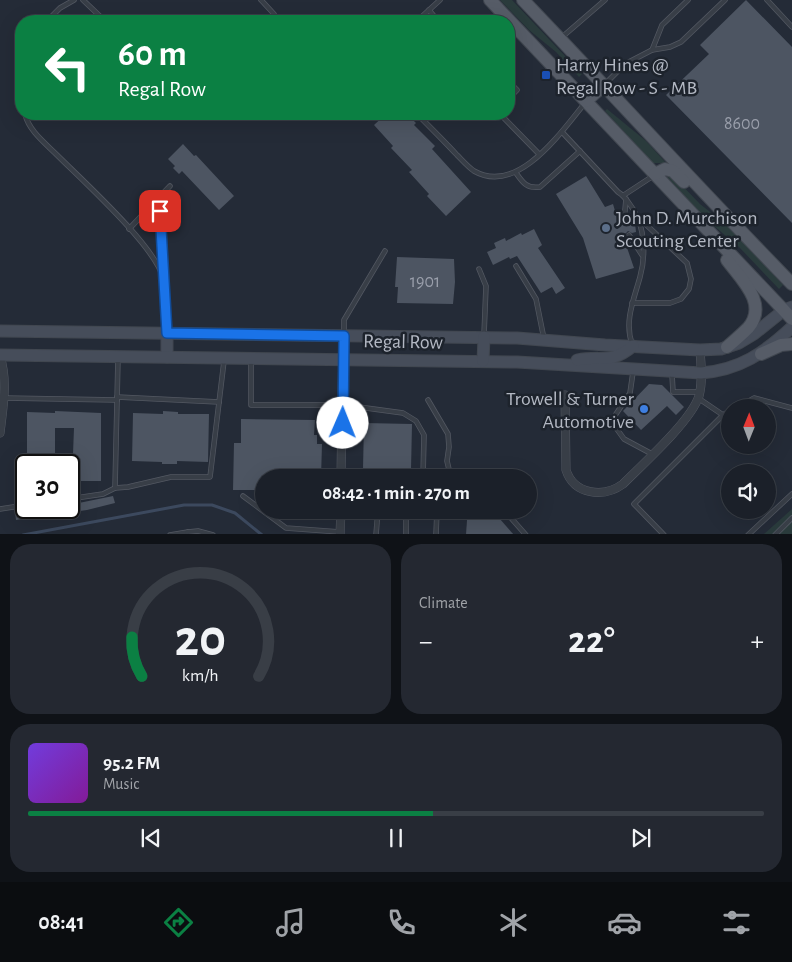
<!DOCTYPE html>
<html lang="en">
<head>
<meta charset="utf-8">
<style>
  :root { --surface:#1b2029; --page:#242831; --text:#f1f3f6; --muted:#a0a3a8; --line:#393e46; --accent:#0b8043 }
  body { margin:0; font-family:"Alegreya Sans",sans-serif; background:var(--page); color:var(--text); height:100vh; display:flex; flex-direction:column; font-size:19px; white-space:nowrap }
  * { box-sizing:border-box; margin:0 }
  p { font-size:16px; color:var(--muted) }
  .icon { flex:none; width:28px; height:28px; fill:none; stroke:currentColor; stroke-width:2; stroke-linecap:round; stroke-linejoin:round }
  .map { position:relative; height:534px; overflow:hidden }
  .side { display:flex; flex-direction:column; gap:10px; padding:10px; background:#0f1217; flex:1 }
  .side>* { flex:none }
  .guide { position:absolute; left:15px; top:15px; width:500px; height:105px; border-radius:20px; box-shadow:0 5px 20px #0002,0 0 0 1px var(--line); background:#0b8043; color:#fff; overflow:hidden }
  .needle { width:32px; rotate:1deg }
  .tools { position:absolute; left:721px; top:399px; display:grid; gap:10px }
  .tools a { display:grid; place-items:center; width:55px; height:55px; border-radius:50%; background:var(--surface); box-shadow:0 5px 20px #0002,0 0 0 1px var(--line); font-size:25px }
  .speed { position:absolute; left:15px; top:454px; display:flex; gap:10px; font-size:25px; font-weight:700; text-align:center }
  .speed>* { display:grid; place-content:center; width:65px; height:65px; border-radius:50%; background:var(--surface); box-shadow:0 5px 20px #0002,0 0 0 1px var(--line); line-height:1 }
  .speed .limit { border:2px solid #111; border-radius:8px; background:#fff; color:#111 }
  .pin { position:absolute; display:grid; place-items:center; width:42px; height:42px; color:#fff; margin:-21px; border-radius:10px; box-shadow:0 2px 8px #0006 }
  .me { position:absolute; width:55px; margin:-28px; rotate:1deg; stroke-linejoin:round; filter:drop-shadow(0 0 4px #0008) }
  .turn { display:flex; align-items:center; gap:18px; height:105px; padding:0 20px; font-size:22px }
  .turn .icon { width:65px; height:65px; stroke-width:2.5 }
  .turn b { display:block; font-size:35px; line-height:42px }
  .big { font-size:38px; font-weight:700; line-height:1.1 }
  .side .widget { flex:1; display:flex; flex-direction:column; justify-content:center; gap:8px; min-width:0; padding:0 18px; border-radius:20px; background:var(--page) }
  .side .dial { align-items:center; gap:0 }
  .dial svg { height:130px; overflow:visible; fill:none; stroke:var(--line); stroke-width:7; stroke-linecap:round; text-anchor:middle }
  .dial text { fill:var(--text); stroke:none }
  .song { display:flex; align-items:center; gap:15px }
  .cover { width:60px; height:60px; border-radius:8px; background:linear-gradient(135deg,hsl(260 70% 55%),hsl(290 70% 35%)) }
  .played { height:5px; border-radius:2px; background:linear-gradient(90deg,var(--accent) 55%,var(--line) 55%) }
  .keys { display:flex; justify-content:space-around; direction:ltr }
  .heat { display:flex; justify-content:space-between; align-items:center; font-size:28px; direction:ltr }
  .side .tiles { flex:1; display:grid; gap:10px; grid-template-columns:1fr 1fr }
  .widget:last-child { grid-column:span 2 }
  .trip { position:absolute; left:255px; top:469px; width:282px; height:50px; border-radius:25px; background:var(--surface); box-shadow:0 5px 20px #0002,0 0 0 1px var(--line); font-weight:700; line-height:50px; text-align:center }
  .menu { display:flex; height:80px; justify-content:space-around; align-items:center; background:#0b0d10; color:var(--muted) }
  .menu .icon { width:35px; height:35px }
  .menu .selected { color:var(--accent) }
  .menu b { font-size:22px; color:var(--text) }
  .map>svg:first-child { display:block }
  .green { fill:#2a3b3c }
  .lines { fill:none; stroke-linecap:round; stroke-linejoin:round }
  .stream { stroke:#3c495e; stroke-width:3 }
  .building { fill:#4d5562; fill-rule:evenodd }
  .service-casing { stroke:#535862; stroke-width:5.5 }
  .minor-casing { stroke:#535862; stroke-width:9 }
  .secondary-casing { stroke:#414750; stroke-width:13 }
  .primary-casing { stroke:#414750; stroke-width:14 }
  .service { stroke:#383e47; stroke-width:4 }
  .minor { stroke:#383e47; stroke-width:8 }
  .secondary { stroke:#464d5a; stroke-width:11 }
  .primary { stroke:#565c67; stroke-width:12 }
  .route-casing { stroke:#114b97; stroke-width:12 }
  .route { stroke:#1a73e8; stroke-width:9 }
  .transit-dot { fill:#1a4fb4; stroke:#1d232c; stroke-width:2 }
  .service-dot { fill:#5c6f8a; stroke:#1d232c; stroke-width:2 }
  .shop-dot { fill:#3f7fe0; stroke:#1d232c; stroke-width:2 }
  .labels { text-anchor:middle; stroke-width:5; stroke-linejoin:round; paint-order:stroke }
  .number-label { font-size:18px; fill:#9a9fab }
  .poi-label { font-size:20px; fill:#b3b8c3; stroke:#1d232c; text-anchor:start }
  .street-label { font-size:20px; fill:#b3b8c3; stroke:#1d232c }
</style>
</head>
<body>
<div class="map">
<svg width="792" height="535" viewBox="0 0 792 535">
  <rect width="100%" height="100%" fill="#242b37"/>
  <g class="green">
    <polygon points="500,0 512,0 582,74 579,77 556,52 529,30"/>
    <polygon points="607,109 646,141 666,163 653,163 605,111"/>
    <polygon points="669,175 675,178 700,204 728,226 783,285 779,289 739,247 707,220 667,177"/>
    <polygon points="792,509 792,534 764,534"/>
  </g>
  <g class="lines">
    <polyline class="stream" points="23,535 184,505 212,505 235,513 262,535"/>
  </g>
  <g class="building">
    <polygon points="746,0 792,47 792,223 666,95 709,54 700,45"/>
    <polygon points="386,114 407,114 416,123 414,125 435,146 432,149 471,192 446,216 427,196 429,194 409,172 412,170 391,148 393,146 374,125"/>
    <polygon points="183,144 194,156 196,155 234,196 219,210 182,171 179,174 173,168 175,166 168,159"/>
    <polygon points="586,176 605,207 613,204 618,221 620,220 622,224 626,224 628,220 632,219 635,223 636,232 632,233 628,231 623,236 634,268 596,279 583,238 556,194"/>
    <polygon points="534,229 542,245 538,248 565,288 556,294 552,287 541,293 517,256 510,259 509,257 493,265 487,252 496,248 494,243 505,238 506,241 521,233 522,235"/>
    <polygon points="397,257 454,259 455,282 453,304 397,303 398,287 395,287"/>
    <polygon points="649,384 662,385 684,407 676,415 667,406 641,430 623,411"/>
    <path d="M 55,411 L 101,413 L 101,481 L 69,481 L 69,465 L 27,465 L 27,412 L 55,413 ZM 55,428 L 74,428 L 73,454 L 55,454 Z"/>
    <polygon points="163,411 178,412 178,414 209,414 208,462 177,461 177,464 162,464 162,462 132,461 133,413 163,414"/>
    <polygon points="241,419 315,420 314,435 317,435 317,444 322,444 321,478 264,478 264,490 233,490 234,443 241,443"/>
    <polygon points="364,423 412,424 411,470 363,469"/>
    <polygon points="113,496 115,503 87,510 16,520 15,512 50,508 69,508 69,505"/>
    <polygon points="478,510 492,510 514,535 466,535 467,520"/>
  </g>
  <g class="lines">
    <g class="service-casing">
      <g id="service">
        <polyline points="83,0 105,21"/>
        <polyline points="261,0 274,14 268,21"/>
        <polyline points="767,0 792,27"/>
        <polyline points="429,10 438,21"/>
        <polyline points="47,21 60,8 74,0"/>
        <polyline points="417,21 440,0"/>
        <polyline points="561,38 605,0"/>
        <polyline points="652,50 662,25 688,0"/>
        <polyline points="509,82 517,90 509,98"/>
        <polyline points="606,83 625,64 652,50 670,47 681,42 725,0"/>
        <path d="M 25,114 C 29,131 45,143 57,155 C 82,180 156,247 163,278 C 167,295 166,314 167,332"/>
        <path d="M 417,114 C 430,127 444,141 457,155 C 462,160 468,167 474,171 C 518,196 561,132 585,103"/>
        <polyline points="500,114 539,154"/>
        <path d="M 562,132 L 618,192 C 625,196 628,202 633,209 C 645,227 646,256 640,277 C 634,299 624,321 632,344"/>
        <path d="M 516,173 C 523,183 527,189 540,187 L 580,151"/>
        <polyline points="624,195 653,176"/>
        <polyline points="156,200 161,211 161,218 163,275"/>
        <polyline points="624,221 626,199"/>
        <polyline points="129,229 170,186"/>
        <polyline points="629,235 642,255"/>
        <polyline points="516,266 536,299 544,339"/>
        <polyline points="479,269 486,286 484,335"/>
        <polyline points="632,303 670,303 681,299 689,289 691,279 687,263 639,218"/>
        <polyline points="344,333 344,320 385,251"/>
        <polyline points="251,361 251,405 344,405 403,413 416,421 424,435 423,478"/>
        <polyline points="633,372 630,393 614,417 614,425 624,439 652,454"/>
        <polyline points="672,374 673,392 700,392"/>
        <polyline points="117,397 219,402"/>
        <polyline points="4,398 117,400"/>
        <polyline points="428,400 448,434 449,447 447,461 451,478"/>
        <polyline points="737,408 754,398 792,408"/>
        <polyline points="723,415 730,411"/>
        <polyline points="115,488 128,487 171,477 210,477 224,361"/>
        <polyline points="243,496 286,528 340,532"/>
        <polyline points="69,499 103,494 115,488 118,358"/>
        <polyline points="0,509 26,505"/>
        <polyline points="504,510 526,535"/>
        <polyline points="170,535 188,532"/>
        <polyline points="187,535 188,532 198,531 213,535"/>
        <polyline points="376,535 378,510"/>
        <polyline points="406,535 406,510"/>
        <polyline points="436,535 437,510"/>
        <polyline points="664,535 634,504 723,415 698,398"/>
        <polyline points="748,535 792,494"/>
        <polyline points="775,535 792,518"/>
      </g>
    </g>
    <g class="minor-casing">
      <g id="minor">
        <path d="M 0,356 C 8,381 3,407 0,433"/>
        <path d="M 565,395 L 566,470 C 574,495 604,498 623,484 C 643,464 691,421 699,396 C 703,381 701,365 700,350"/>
        <polyline points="341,478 343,335"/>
        <polyline points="340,535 341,510"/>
      </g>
    </g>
    <g class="secondary-casing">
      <g id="secondary">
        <polyline points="0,331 517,338 605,345 700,350 721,349 739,343 754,334 784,310 792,307"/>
        <polyline points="167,333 167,357"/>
        <path d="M 0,355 L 517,362 L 701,373 C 740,370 764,353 792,327"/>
        <path d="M 577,360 C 602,355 610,365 633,346"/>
        <polyline points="483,361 484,337"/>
      </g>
    </g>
    <g class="primary-casing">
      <g id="primary">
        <polyline points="490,0 792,319"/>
        <path d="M 523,0 C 613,94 701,191 792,284"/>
        <polyline points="586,101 604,85"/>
        <polyline points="655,174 665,169 673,171 684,182"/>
        <path d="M 727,347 C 734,341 741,335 748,328 C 769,304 741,279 727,260"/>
        <polyline points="761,354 781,345 792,344"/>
      </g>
    </g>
    <use href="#service" class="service"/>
    <use href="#minor" class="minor"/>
    <use href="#secondary" class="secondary"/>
    <use href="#primary" class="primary"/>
  </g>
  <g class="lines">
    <g class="route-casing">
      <polyline id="route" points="160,211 167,333 344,336 343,423"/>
    </g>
    <use href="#route" class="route"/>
  </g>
  <rect class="transit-dot" x="541" y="70" width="10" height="10" rx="2.5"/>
  <circle class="service-dot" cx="606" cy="228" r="5"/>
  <circle class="shop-dot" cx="644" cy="409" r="5"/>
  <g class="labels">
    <g class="number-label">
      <text x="742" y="129">8600</text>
      <text x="425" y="287">1901</text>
    </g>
    <g class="poi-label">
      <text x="556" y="71">Harry Hines @<tspan x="556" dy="23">Regal Row - S - MB</tspan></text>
      <text x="616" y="224">John D. Murchison<tspan x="616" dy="23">Scouting Center</tspan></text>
      <text x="634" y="405" text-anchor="end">Trowell &amp; Turner<tspan x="634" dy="23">Automotive</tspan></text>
    </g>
    <g class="street-label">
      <text transform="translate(403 341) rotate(1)" y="7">Regal Row</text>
    </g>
  </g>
</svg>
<div class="tools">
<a><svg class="needle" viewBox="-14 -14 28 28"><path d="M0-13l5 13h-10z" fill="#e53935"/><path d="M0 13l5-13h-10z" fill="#a0a3a8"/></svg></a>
<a><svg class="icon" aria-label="sound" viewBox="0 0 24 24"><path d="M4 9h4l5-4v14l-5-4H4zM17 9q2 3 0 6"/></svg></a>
</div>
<div class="speed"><div class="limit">30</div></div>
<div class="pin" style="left:160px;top:211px;background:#d93025"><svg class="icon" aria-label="arrive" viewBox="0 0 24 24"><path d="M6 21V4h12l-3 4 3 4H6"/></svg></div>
<svg class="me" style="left:343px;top:423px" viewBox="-20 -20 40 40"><circle r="19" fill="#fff"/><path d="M0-13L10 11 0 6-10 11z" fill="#1a73e8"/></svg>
<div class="trip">08:42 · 1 min · 270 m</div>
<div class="guide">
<div class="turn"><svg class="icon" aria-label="left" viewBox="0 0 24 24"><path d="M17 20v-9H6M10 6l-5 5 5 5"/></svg><div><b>60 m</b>Regal Row</div></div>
</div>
</div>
<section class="side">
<div class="tiles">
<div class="widget dial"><svg viewBox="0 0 100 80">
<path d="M14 69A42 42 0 1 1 86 69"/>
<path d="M14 69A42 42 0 0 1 8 45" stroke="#0b8043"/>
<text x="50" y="56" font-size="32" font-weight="700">20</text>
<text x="50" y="72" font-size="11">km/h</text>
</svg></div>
<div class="widget"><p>Climate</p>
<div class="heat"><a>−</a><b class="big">22°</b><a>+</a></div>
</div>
<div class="widget">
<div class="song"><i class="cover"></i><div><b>95.2 FM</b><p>Music</p></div></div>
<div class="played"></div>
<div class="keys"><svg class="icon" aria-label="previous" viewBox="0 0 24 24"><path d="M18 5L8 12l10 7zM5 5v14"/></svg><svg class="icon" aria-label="pause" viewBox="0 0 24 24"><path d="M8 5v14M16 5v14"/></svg><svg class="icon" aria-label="next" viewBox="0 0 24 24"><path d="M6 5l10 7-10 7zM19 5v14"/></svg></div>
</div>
</div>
</section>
<nav class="menu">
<b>08:41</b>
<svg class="icon selected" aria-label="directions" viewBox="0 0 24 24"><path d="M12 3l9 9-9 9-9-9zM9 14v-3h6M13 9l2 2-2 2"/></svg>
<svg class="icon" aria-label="music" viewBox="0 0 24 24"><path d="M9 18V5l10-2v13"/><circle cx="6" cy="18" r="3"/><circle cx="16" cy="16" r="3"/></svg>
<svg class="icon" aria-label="phone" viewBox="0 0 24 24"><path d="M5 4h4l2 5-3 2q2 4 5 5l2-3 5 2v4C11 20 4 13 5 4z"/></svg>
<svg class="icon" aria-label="climate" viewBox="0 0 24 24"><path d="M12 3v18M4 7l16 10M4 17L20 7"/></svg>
<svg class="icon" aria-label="car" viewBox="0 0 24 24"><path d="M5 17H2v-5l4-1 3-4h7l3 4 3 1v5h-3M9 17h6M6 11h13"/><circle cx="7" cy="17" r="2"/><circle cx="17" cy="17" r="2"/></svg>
<svg class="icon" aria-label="filters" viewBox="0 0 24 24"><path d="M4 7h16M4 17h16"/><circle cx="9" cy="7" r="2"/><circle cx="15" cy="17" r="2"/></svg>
</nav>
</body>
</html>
